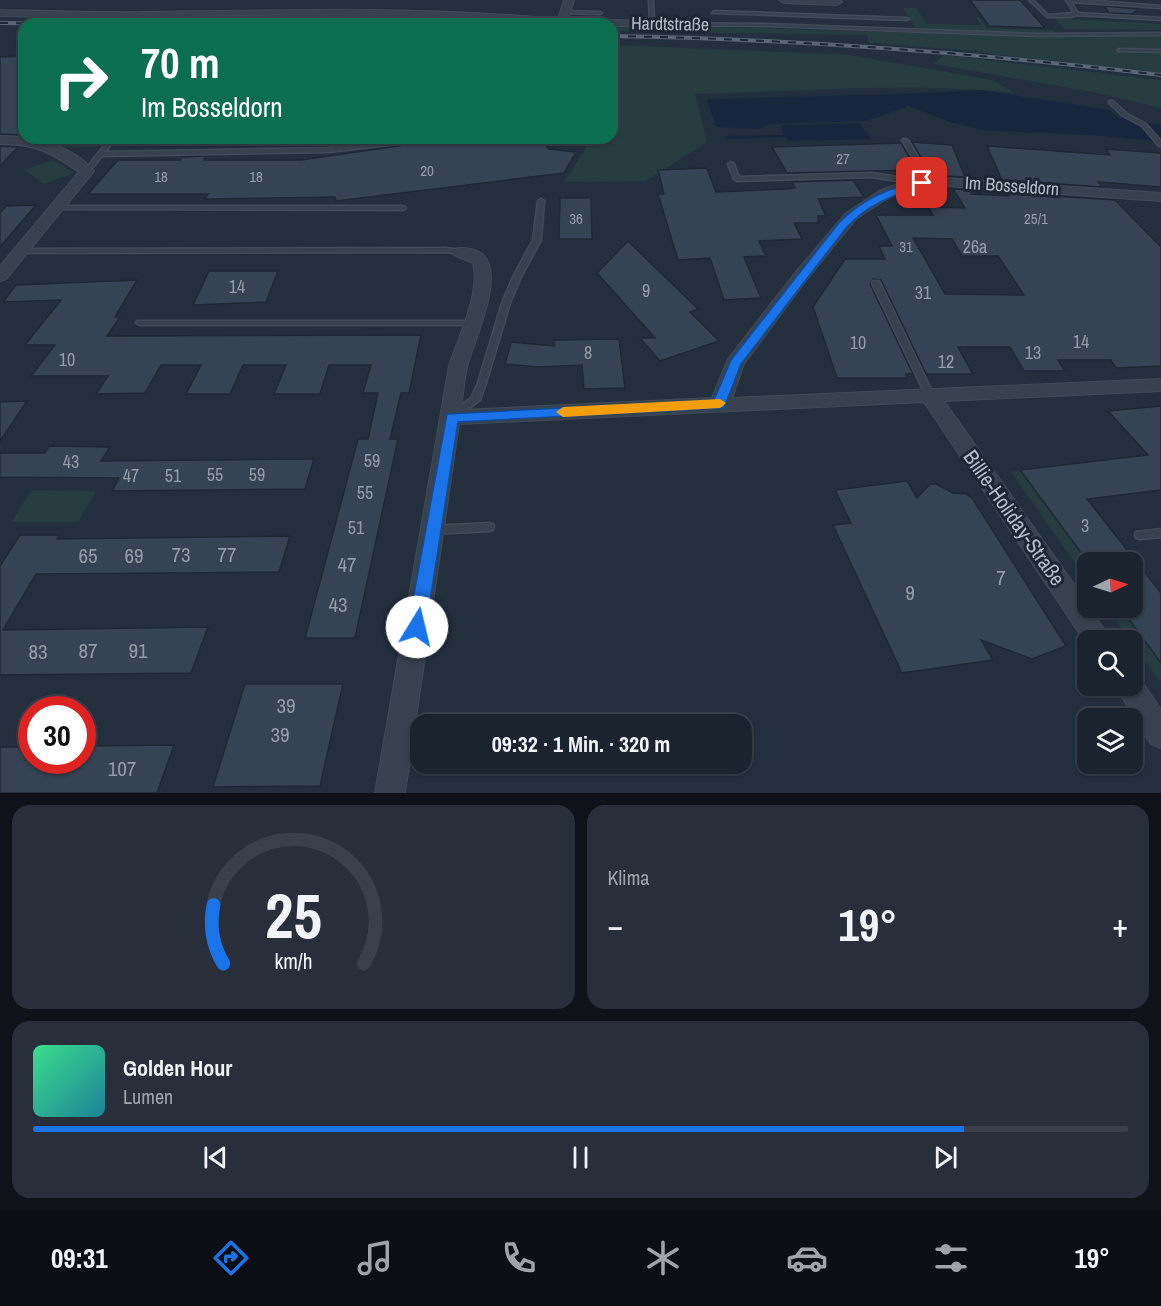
<!DOCTYPE html>
<html lang="de">
<head>
<meta charset="utf-8">
<style>
  :root { --surface:#1b232e; --page:#282f3a; --text:#f1f3f6; --muted:#a0a4aa; --line:#39404a; --accent:#1a73e8 }
  body { margin:0; font-family:"Archivo Narrow",sans-serif; background:var(--page); color:var(--text); height:100vh; display:flex; flex-direction:column; font-size:22px; white-space:nowrap }
  * { box-sizing:border-box; margin:0 }
  p { font-size:20px; color:var(--muted) }
  .icon { flex:none; width:33px; height:33px; fill:none; stroke:currentColor; stroke-width:2; stroke-linecap:round; stroke-linejoin:round }
  .map { position:relative; height:793px; overflow:hidden }
  .details { display:flex; flex-direction:column; gap:12px; padding:12px; background:#0f1319; flex:1 }
  .details>* { flex:none }
  .hud { position:absolute; left:18px; top:18px; width:600px; height:126px; border-radius:18px; box-shadow:0 2px 4px #0004,0 0 0 2px var(--line); background:#0b6e4f; color:#fff; overflow:hidden }
  .needle { width:39px; rotate:86deg }
  .fabs { position:absolute; left:1077px; top:552px; display:grid; gap:12px }
  .fabs a { display:grid; place-items:center; width:66px; height:66px; border-radius:12px; background:var(--surface); box-shadow:0 2px 4px #0004,0 0 0 2px var(--line); font-size:30px }
  .speed { position:absolute; left:18px; top:696px; display:flex; gap:12px; font-size:30px; font-weight:700; text-align:center }
  .speed>* { display:grid; place-content:center; width:78px; height:78px; border-radius:50%; background:var(--surface); box-shadow:0 2px 4px #0004,0 0 0 2px var(--line); line-height:1 }
  .speed .limit { border:9px solid #d22; background:#fff; color:#111 }
  .pin { position:absolute; display:grid; place-items:center; width:51px; height:51px; color:#fff; margin:-26px; border-radius:12px; box-shadow:0 3px 9px #0006 }
  .me { position:absolute; width:66px; margin:-33px; rotate:9deg; stroke-linejoin:round; filter:drop-shadow(0 0 4px #0008) }
  .turn { display:flex; align-items:center; gap:21px; height:126px; padding:0 24px; font-size:27px }
  .turn .icon { width:78px; height:78px; stroke-width:2.5 }
  .turn b { display:block; font-size:42px; line-height:51px }
  .big { font-size:45px; font-weight:800; line-height:1.1 }
  .details .widget { flex:1; display:flex; flex-direction:column; justify-content:center; gap:9px; min-width:0; padding:0 21px; border-radius:18px; background:var(--page) }
  .details .dial { align-items:center; gap:0 }
  .dial svg { height:156px; overflow:visible; fill:none; stroke:var(--line); stroke-width:7; stroke-linecap:round; text-anchor:middle }
  .dial text { fill:var(--text); stroke:none }
  .song { display:flex; align-items:center; gap:18px }
  .cover { width:72px; height:72px; border-radius:9px; background:linear-gradient(135deg,hsl(150 70% 55%),hsl(190 70% 35%)) }
  .played { height:6px; border-radius:3px; background:linear-gradient(90deg,var(--accent) 85%,var(--line) 85%) }
  .keys { display:flex; justify-content:space-around; direction:ltr }
  .heat { display:flex; justify-content:space-between; align-items:center; font-size:33px; direction:ltr }
  .details .tiles { flex:1; display:grid; gap:12px; grid-template-columns:1fr 1fr }
  .widget:last-child { grid-column:span 2 }
  .trip { position:absolute; left:410px; top:714px; width:342px; height:60px; border-radius:18px; background:var(--surface); box-shadow:0 2px 4px #0004,0 0 0 2px var(--line); font-weight:800; line-height:60px; text-align:center }
  .tab-bar { display:flex; height:96px; justify-content:space-around; align-items:center; background:#0b0e12; color:var(--muted) }
  .tab-bar .icon { width:42px; height:42px }
  .tab-bar .active { color:var(--accent) }
  .tab-bar b { font-size:27px; color:var(--text) }
  .map>svg:first-child { display:block }
  .green { fill:#263c3f }
  .water { fill:#17263c }
  .building { fill:#364354; stroke:#1f2835; stroke-width:1.5; fill-rule:evenodd }
  .lines { fill:none; stroke-linecap:round; stroke-linejoin:round }
  .lane-casing { stroke:#414a57; stroke-width:3 }
  .street-casing { stroke:#414a57; stroke-width:2 }
  .lane { fill:#38414e; fill-rule:evenodd }
  .street { fill:#38414e; fill-rule:evenodd }
  .rail-casing { stroke:#5a6575; stroke-width:4 }
  .rail { stroke:#1d2633; stroke-width:2; stroke-dasharray:8; stroke-linecap:butt }
  .route { fill:#1a73e8; stroke:#114b97; stroke-width:1.5 }
  .slow { fill:#f59e0b }
  .labels { text-anchor:middle; stroke-width:6; stroke-linejoin:round; paint-order:stroke }
  .far-number-label { font-size:15px; fill:#929caa }
  .far-street-label { font-size:18px; fill:#b4bcc9; stroke:#1d2633 }
  .number-label { font-size:18px; fill:#929caa }
  .street-label { font-size:21px; fill:#b4bcc9; stroke:#1d2633 }
  .near-number-label { font-size:21px; fill:#929caa }
</style>
</head>
<body>
<div class="map">
<svg width="1161" height="793" viewBox="0 0 1161 793">
  <rect width="100%" height="100%" fill="#242f3e"/>
  <g class="green">
    <polygon points="903,8 916,8 927,24 981,25 976,17 979,17 987,28 1055,30 1055,33 1038,34 917,30"/>
    <polygon points="382,15 496,17 516,22 538,24 588,24 378,24 428,21 378,20"/>
    <polygon points="1054,18 1161,24 1161,30 1065,29"/>
    <polygon points="612,24 1039,36 1161,35 1161,73 976,52 973,46 974,51 870,43 866,35 612,31"/>
    <path d="M 614,45 L 850,55 L 992,80 L 1015,93 C 913,82 799,91 695,94 L 707,142 L 646,181 L 564,182 L 592,138 L 612,138 Z"/>
    <polygon points="944,55 1161,80 1161,108 1093,92 934,64"/>
    <polygon points="48,138 104,138 96,147 62,148"/>
    <polygon points="211,138 362,138 338,141 143,146 166,140"/>
    <polygon points="53,160 74,173 44,184 24,170"/>
    <polygon points="1020,470 1088,562 1087,580 1011,472"/>
    <polygon points="32,490 96,491 78,522 11,522"/>
    <polygon points="1107,608 1121,608 1161,663 1161,683"/>
  </g>
  <g class="water">
    <polygon points="981,90 1110,110 1119,118 1161,125 1161,142 1104,136 982,130 950,122 909,106 866,121 771,124 759,129 716,127 707,99 904,94"/>
    <polygon points="859,123 871,139 789,141 786,137 726,139 725,136 784,135 780,125"/>
  </g>
  <g class="building">
    <polygon points="970,0 1020,0 1045,28 989,26"/>
    <polygon points="1104,6 1138,9 1133,14 1109,13"/>
    <polygon points="24,56 24,135 0,134 0,57"/>
    <polygon points="453,138 543,138 548,149 576,152 564,173 336,201 335,197 205,199 208,194 88,194 118,160 180,160 182,157 206,156 204,160 301,160"/>
    <polygon points="912,142 952,145 965,177 944,176 941,170 928,169"/>
    <polygon points="901,143 917,170 787,173 772,147"/>
    <polygon points="0,146 18,147 0,166"/>
    <polygon points="987,146 1110,155 1106,149 1161,153 1161,187 1098,182 1102,187 1002,180"/>
    <polygon points="707,168 716,192 787,189 795,188 792,182 853,180 864,197 818,199 826,216 818,216 818,223 794,223 802,239 759,241 766,256 744,257 761,298 724,300 710,258 678,260 658,194 664,194 658,170"/>
    <path d="M 953,189 L 970,190 L 971,194 L 1009,196 L 1008,193 L 1115,200 L 1161,247 L 1161,366 L 1116,368 L 1111,360 L 1058,360 L 1065,371 L 1024,371 L 1010,347 L 958,347 L 973,374 L 926,374 L 881,280 L 873,279 L 870,284 L 913,374 L 906,374 L 907,378 L 837,378 L 813,307 L 845,259 L 885,259 L 879,246 L 892,246 L 876,215 L 933,215 L 928,207 L 965,208 ZM 913,238 L 952,239 L 962,256 L 998,256 L 1024,295 L 945,294 Z"/>
    <polygon points="560,198 591,198 592,239 559,239"/>
    <polygon points="36,205 0,247 0,213 6,206"/>
    <polygon points="628,241 698,309 690,312 719,341 660,361 640,338 655,338 597,273"/>
    <polygon points="209,271 278,271 266,302 193,305"/>
    <polygon points="137,280 115,317 120,317 107,336 421,335 409,393 401,393 390,439 398,439 355,638 305,638 358,439 368,439 378,393 363,393 371,365 329,365 320,394 274,394 286,365 243,365 230,394 186,394 201,365 161,365 145,393 96,394 108,376 31,376 55,345 25,345 61,300 3,302 16,285"/>
    <polygon points="619,339 625,388 584,389 582,365 538,367 505,364 511,342 554,346 554,340"/>
    <polygon points="27,401 0,441 0,402"/>
    <polygon points="1161,406 1161,490 1087,499 1161,593 1161,663 1121,608 1132,608 1132,562 1088,562 1020,470 1148,455 1108,411"/>
    <polygon points="49,446 110,447 101,461 314,459 305,489 112,491 119,478 0,477 0,453 45,453"/>
    <polygon points="907,481 917,498 930,484 936,484 953,493 966,494 972,498 1066,646 1032,659 981,640 993,660 902,673 833,525 851,523 835,490"/>
    <polygon points="20,535 59,535 57,539 290,536 279,572 36,574 3,630 208,627 191,673 0,675 0,566"/>
    <polygon points="245,684 343,684 320,786 213,787"/>
    <polygon points="174,745 157,793 0,793 0,747 31,747 25,760 82,760 82,746"/>
  </g>
  <g class="lines">
    <g class="lane-casing">
      <g id="lane">
        <polygon points="649,0 653,0 654,23 767,24 1039,34 1161,33 1161,35 1039,36 767,26 652,25 650,24"/>
        <polygon points="1029,0 1033,0 1048,15 1074,13 1066,0 1085,0 1161,6 1161,8 1071,2 1078,13 1161,18 1161,20 1077,15 1070,17 1047,17"/>
        <polygon points="566,11 600,12 602,13 600,14 564,13"/>
        <polygon points="714,11 907,18 909,19 907,20 712,13"/>
        <polygon points="1120,49 1161,50 1161,52 1118,51 1118,49"/>
        <polygon points="1109,101 1113,101 1127,114 1146,124 1161,141 1161,147 1159,146 1142,126 1123,116 1109,103"/>
        <polygon points="110,138 116,138 105,152 328,148 417,138 436,138 433,140 328,152 102,156 89,172 85,172 85,170"/>
        <polygon points="903,139 908,140 933,182 932,183 927,182 902,140"/>
        <polygon points="731,162 734,164 739,177 872,173 922,181 925,183 922,185 872,177 737,181 734,179 728,164"/>
        <polygon points="541,199 544,201 541,240 521,277 510,303 486,383 480,400 455,419 449,419 447,417 449,415 471,398 478,383 502,303 513,277 533,240 538,201"/>
        <polygon points="56,206 403,206 406,208 403,210 54,209 54,207"/>
        <polygon points="445,248 460,250 464,252 460,254 445,252 20,253 16,251 20,249"/>
        <polygon points="873,281 879,281 880,283 934,396 933,398 927,398 926,396 872,283"/>
        <polygon points="137,321 471,321 475,323 471,325 140,325 136,323"/>
        <polygon points="489,523 493,524 494,527 493,530 489,531 433,534 429,533 428,530 429,527 433,526"/>
        <polygon points="1161,529 1161,537 1140,539 1136,538 1135,535 1136,532"/>
      </g>
    </g>
    <g class="street-casing">
      <g id="street">
        <path d="M 564,0 L 574,0 L 568,19 L 652,21 L 657,24 L 652,27 L 552,24 L 496,19 L 232,15 L 145,18 L 0,16 L 0,10 C 48,11 97,13 145,12 C 283,10 421,6 558,19 Z"/>
        <polygon points="779,0 840,0 842,2 837,5 784,3"/>
        <path d="M 0,136 C 32,136 71,144 94,171 L 6,279 L 0,281 L 0,266 L 79,172 C 50,152 36,144 0,144 Z"/>
        <path d="M 946,178 L 1161,193 L 1161,201 L 946,186 L 908,190 L 889,197 L 856,219 L 807,279 L 744,364 L 732,398 L 1161,379 L 1161,391 L 944,401 L 1088,604 L 1088,608 L 1090,608 L 1111,640 L 1088,640 L 1088,646 L 924,402 L 459,424 L 405,793 L 375,793 L 449,366 C 458,338 481,292 473,263 L 454,255 L 452,252 L 454,249 C 462,247 470,248 477,251 C 510,265 475,339 468,363 C 464,378 463,394 461,410 L 712,398 L 728,359 L 795,273 L 846,213 L 879,191 L 901,183 Z"/>
        <polygon points="1132,675 1139,677 1161,710 1161,748 1151,744 1115,686 1132,686"/>
      </g>
    </g>
    <use href="#lane" class="lane"/>
    <use href="#street" class="street"/>
    <g class="rail-casing">
      <g id="rail">
        <polyline points="0,23 73,24"/>
        <path d="M 612,36 C 796,39 978,53 1161,75"/>
      </g>
    </g>
    <use href="#rail" class="rail"/>
  </g>
  <path class="route" d="M 922,180 L 925,181 L 925,185 C 894,195 869,203 846,228 L 741,364 L 724,408 L 458,422 L 426,627 L 423,632 L 417,635 L 411,632 L 408,627 L 447,414 L 714,400 L 731,360 L 838,224 C 861,199 890,188 922,180 Z"/>
  <polygon class="slow" points="720,399 726,403 720,408 563,417 556,412 563,407"/>
  <g class="labels">
    <g class="far-number-label">
      <text x="843" y="164">27</text>
      <text x="427" y="176">20</text>
      <text x="161" y="182">18</text>
      <text x="256" y="182">18</text>
      <text x="576" y="224">36</text>
      <text x="1036" y="224">25/1</text>
      <text x="906" y="252">31</text>
    </g>
    <g class="far-street-label">
      <text transform="translate(670 24) rotate(1)" y="6">Hardtstraße</text>
      <text transform="translate(1012 186) rotate(4)" y="6">Im Bosseldorn</text>
    </g>
    <g class="number-label">
      <text x="975" y="253">26a</text>
      <text x="237" y="293">14</text>
      <text x="646" y="297">9</text>
      <text x="923" y="299">31</text>
      <text x="1081" y="348">14</text>
      <text x="858" y="349">10</text>
      <text x="588" y="359">8</text>
      <text x="1033" y="359">13</text>
      <text x="67" y="366">10</text>
      <text x="946" y="368">12</text>
      <text x="372" y="467">59</text>
      <text x="71" y="468">43</text>
      <text x="215" y="481">55</text>
      <text x="257" y="481">59</text>
      <text x="131" y="482">47</text>
      <text x="173" y="482">51</text>
      <text x="365" y="499">55</text>
      <text x="1085" y="532">3</text>
      <text x="356" y="534">51</text>
    </g>
    <g class="street-label">
      <text transform="translate(1014 518) rotate(55)" y="7">Billie-Holiday-Straße</text>
    </g>
    <g class="near-number-label">
      <text x="181" y="562">73</text>
      <text x="227" y="562">77</text>
      <text x="88" y="563">65</text>
      <text x="134" y="563">69</text>
      <text x="347" y="572">47</text>
      <text x="1001" y="585">7</text>
      <text x="910" y="600">9</text>
      <text x="338" y="612">43</text>
      <text x="88" y="658">87</text>
      <text x="138" y="658">91</text>
      <text x="38" y="659">83</text>
      <text x="286" y="713">39</text>
      <text x="280" y="742">39</text>
      <text x="122" y="776">107</text>
    </g>
  </g>
</svg>
<div class="fabs">
<a><svg class="needle" viewBox="-14 -14 28 28"><path d="M0-13l5 13h-10z" fill="#e53935"/><path d="M0 13l5-13h-10z" fill="#a0a4aa"/></svg></a>
<a><svg class="icon" aria-label="search" viewBox="0 0 24 24"><circle cx="10" cy="10" r="6"/><path d="M15 15l6 6"/></svg></a>
<a><svg class="icon" aria-label="layers" viewBox="0 0 24 24"><path d="M12 4l9 5-9 5-9-5zM3 14l9 5 9-5"/></svg></a>
</div>
<div class="speed"><div class="limit">30</div></div>
<div class="pin" style="left:922px;top:183px;background:#d93025"><svg class="icon" aria-label="arrive" viewBox="0 0 24 24"><path d="M6 21V4h12l-3 4 3 4H6"/></svg></div>
<svg class="me" style="left:417px;top:627px" viewBox="-20 -20 40 40"><circle r="19" fill="#fff"/><path d="M0-13L10 11 0 6-10 11z" fill="#1a73e8"/></svg>
<div class="trip">09:32 · 1 Min. · 320 m</div>
<div class="hud">
<div class="turn"><svg class="icon" aria-label="right" viewBox="0 0 24 24"><path d="M7 20v-9h11M14 6l5 5-5 5"/></svg><div><b>70 m</b>Im Bosseldorn</div></div>
</div>
</div>
<section class="details">
<div class="tiles">
<div class="widget dial"><svg viewBox="0 0 100 80">
<path d="M14 69A42 42 0 1 1 86 69"/>
<path d="M14 69A42 42 0 0 1 9 39" stroke="#1a73e8"/>
<text x="50" y="56" font-size="32" font-weight="700">25</text>
<text x="50" y="72" font-size="11">km/h</text>
</svg></div>
<div class="widget"><p>Klima</p>
<div class="heat"><a>−</a><b class="big">19°</b><a>+</a></div>
</div>
<div class="widget">
<div class="song"><i class="cover"></i><div><b>Golden Hour</b><p>Lumen</p></div></div>
<div class="played"></div>
<div class="keys"><svg class="icon" aria-label="previous" viewBox="0 0 24 24"><path d="M18 5L8 12l10 7zM5 5v14"/></svg><svg class="icon" aria-label="pause" viewBox="0 0 24 24"><path d="M8 5v14M16 5v14"/></svg><svg class="icon" aria-label="next" viewBox="0 0 24 24"><path d="M6 5l10 7-10 7zM19 5v14"/></svg></div>
</div>
</div>
</section>
<nav class="tab-bar">
<b>09:31</b>
<svg class="icon active" aria-label="directions" viewBox="0 0 24 24"><path d="M12 3l9 9-9 9-9-9zM9 14v-3h6M13 9l2 2-2 2"/></svg>
<svg class="icon" aria-label="music" viewBox="0 0 24 24"><path d="M9 18V5l10-2v13"/><circle cx="6" cy="18" r="3"/><circle cx="16" cy="16" r="3"/></svg>
<svg class="icon" aria-label="phone" viewBox="0 0 24 24"><path d="M5 4h4l2 5-3 2q2 4 5 5l2-3 5 2v4C11 20 4 13 5 4z"/></svg>
<svg class="icon" aria-label="climate" viewBox="0 0 24 24"><path d="M12 3v18M4 7l16 10M4 17L20 7"/></svg>
<svg class="icon" aria-label="car" viewBox="0 0 24 24"><path d="M5 17H2v-5l4-1 3-4h7l3 4 3 1v5h-3M9 17h6M6 11h13"/><circle cx="7" cy="17" r="2"/><circle cx="17" cy="17" r="2"/></svg>
<svg class="icon" aria-label="filters" viewBox="0 0 24 24"><path d="M4 7h16M4 17h16"/><circle cx="9" cy="7" r="2"/><circle cx="15" cy="17" r="2"/></svg>
<b>19°</b>
</nav>
</body>
</html>
